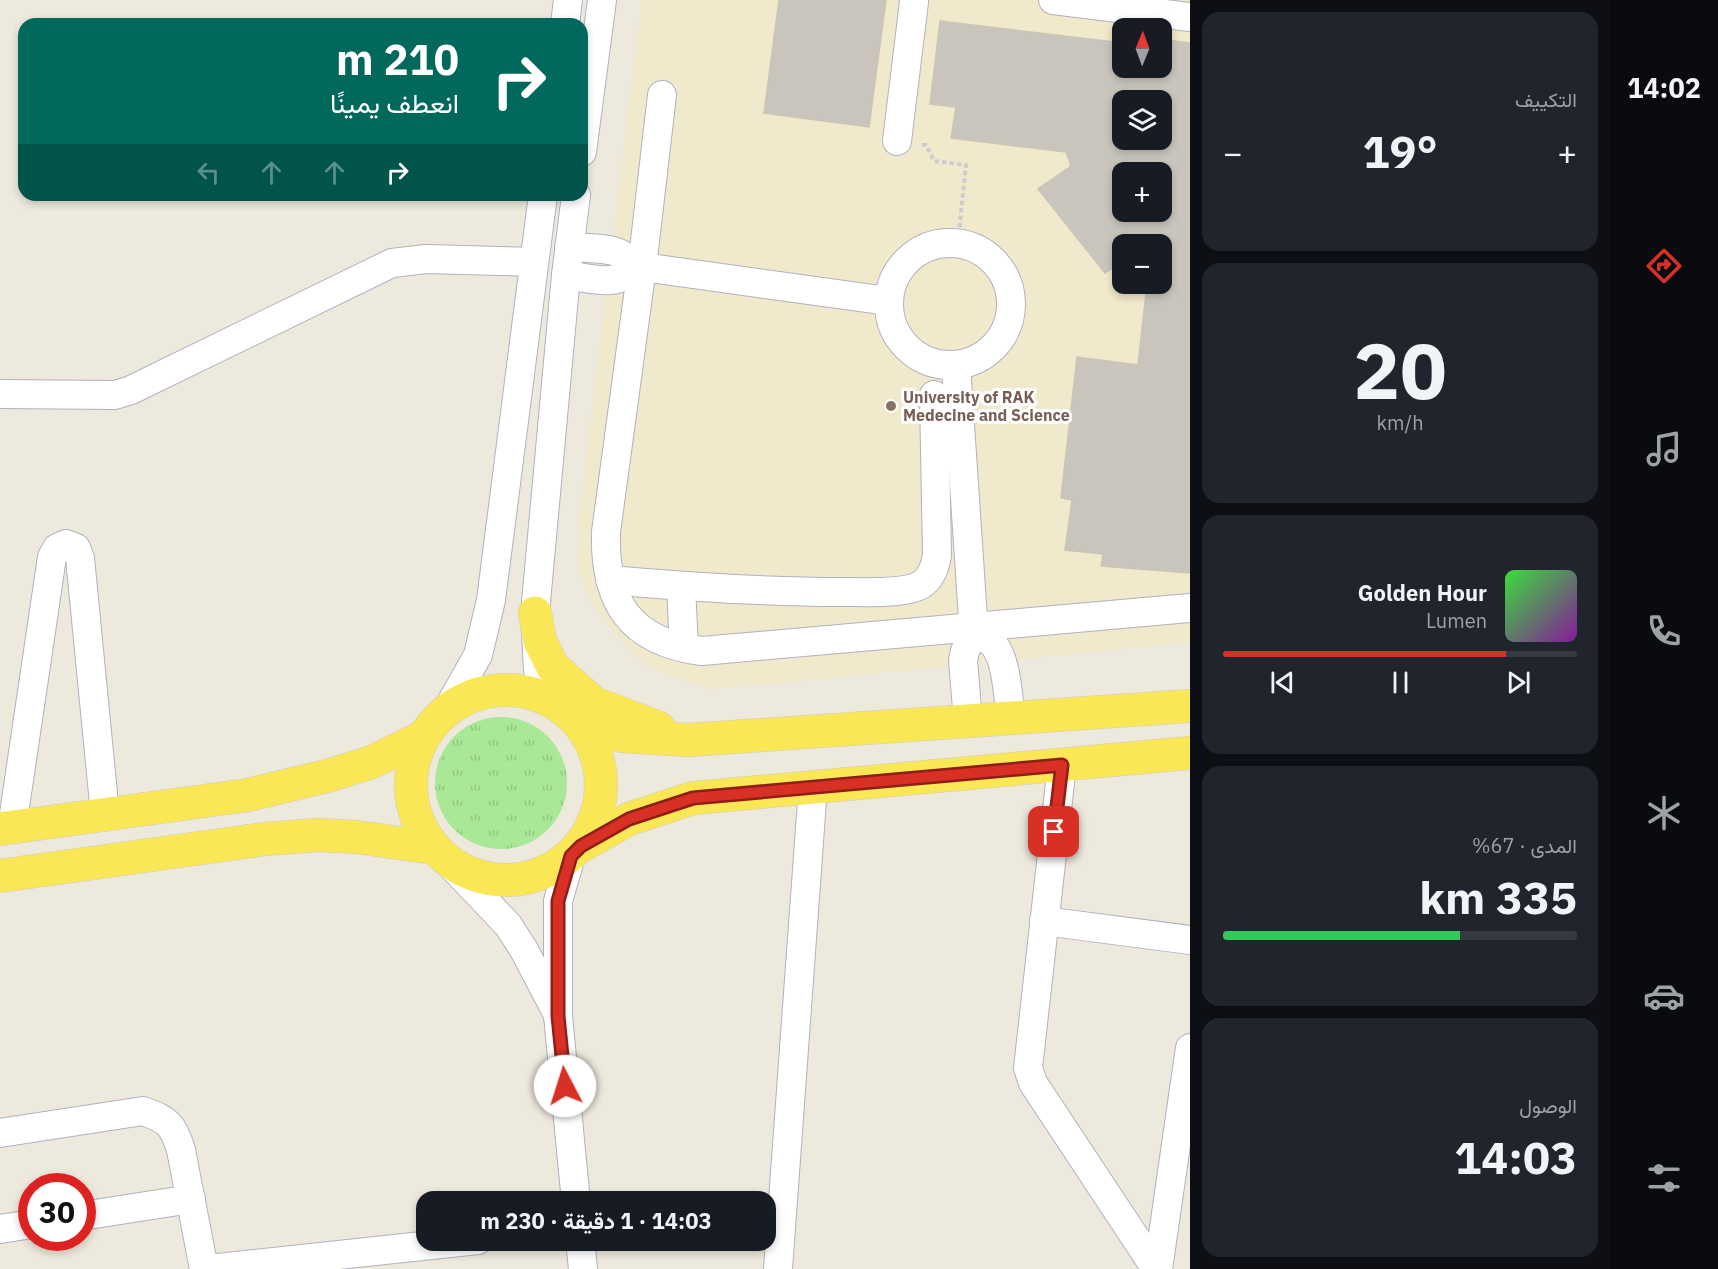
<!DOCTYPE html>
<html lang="ar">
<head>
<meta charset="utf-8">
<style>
  :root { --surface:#171b24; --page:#20242c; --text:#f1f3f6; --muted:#9ea1a6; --line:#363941; --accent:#d93025 }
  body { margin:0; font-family:"IBM Plex Sans",Vazirmatn,sans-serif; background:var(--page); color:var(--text); direction:rtl; height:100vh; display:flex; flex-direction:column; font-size:22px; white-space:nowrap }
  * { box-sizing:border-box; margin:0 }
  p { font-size:20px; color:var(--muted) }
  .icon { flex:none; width:33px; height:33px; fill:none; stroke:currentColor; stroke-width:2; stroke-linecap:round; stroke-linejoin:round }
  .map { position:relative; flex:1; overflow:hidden; direction:ltr }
  .side { display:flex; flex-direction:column; gap:12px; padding:12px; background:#0d0f14; width:420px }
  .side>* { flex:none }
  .guide { position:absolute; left:18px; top:18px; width:570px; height:183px; border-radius:18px; box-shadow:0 3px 9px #0003; direction:rtl; background:#00695c; color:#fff; overflow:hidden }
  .needle { width:39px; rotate:1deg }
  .controls { position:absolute; left:1112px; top:18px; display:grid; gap:12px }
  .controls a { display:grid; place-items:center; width:60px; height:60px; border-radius:12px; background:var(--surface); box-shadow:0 3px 9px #0003; font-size:30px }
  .speed { position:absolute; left:18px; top:1173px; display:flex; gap:12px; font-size:30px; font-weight:700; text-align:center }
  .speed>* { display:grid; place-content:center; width:78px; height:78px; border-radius:50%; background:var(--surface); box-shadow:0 3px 9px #0003; line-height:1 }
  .speed .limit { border:9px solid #d22; background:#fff; color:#111 }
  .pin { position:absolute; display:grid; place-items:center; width:51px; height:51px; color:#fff; margin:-26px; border-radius:12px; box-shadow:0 3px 9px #0006 }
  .me { position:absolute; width:66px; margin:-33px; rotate:355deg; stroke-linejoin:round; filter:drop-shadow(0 0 4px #0008) }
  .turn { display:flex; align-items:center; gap:21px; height:126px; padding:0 30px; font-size:27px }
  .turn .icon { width:78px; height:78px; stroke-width:2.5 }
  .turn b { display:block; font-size:42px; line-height:51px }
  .lanes { display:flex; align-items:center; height:57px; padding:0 30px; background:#0003; justify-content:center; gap:30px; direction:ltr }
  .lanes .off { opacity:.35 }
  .big { font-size:45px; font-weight:700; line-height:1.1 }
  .side .card { flex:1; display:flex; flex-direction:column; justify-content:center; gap:9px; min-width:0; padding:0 21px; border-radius:18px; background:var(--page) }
  .side .dial { align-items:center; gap:0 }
  .dial b { font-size:78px; line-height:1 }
  .song { display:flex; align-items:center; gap:18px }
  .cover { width:72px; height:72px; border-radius:9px; background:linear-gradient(135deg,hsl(120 70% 55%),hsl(290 70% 35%)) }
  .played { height:6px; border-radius:3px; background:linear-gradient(90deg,var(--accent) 80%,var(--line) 80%) }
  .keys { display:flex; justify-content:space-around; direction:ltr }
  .heat { display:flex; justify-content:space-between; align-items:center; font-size:33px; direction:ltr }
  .charge { height:9px; border-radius:4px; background:linear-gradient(90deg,#34c759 67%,var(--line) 0) }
  .trip { position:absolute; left:416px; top:1191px; width:360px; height:60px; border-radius:18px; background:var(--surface); box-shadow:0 3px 9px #0003; font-weight:700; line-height:60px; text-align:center; direction:rtl }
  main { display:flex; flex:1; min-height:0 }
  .tab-bar { display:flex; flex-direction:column; width:108px; justify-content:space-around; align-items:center; background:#090b0e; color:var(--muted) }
  .tab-bar .icon { width:42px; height:42px }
  .tab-bar .active { color:var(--accent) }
  .tab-bar b { font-size:27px; color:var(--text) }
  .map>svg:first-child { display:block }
  .education { fill:#f0e9cb; fill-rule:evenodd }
  .grass { fill:url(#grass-tufts) }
  .building { fill:#cac5bc; stroke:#cac5b6; stroke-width:1.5; fill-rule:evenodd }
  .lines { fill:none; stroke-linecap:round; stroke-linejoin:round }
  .minor-casing { stroke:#b1b1c0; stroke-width:30 }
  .major-casing { stroke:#ccc; stroke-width:34 }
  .path { stroke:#ccc; stroke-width:4; stroke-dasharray:4.5 3; stroke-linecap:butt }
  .minor { stroke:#fff; stroke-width:28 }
  .major { stroke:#f9e756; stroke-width:33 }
  .route-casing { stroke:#8d1f18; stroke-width:15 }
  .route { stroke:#d93025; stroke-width:10 }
  .education-dot { fill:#8d6e63; stroke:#fff; stroke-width:2 }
  .labels { text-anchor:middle; stroke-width:6; stroke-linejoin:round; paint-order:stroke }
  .education-label { font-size:16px; font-weight:bold; fill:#785e54; stroke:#fff; text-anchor:start }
</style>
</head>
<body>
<main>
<nav class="tab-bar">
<b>14:02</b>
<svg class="icon active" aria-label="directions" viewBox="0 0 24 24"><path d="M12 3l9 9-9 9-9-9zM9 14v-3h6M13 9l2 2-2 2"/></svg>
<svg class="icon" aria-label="music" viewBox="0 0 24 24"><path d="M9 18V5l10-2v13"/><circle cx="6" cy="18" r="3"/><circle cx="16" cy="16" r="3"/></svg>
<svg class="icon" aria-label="phone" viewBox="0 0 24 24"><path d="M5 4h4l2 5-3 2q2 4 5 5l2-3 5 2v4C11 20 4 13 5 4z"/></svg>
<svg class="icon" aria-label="climate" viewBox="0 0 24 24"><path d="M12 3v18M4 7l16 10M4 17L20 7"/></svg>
<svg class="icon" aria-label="car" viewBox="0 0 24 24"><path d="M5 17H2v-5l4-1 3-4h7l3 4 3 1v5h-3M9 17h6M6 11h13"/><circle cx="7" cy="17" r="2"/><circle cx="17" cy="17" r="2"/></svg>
<svg class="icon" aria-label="filters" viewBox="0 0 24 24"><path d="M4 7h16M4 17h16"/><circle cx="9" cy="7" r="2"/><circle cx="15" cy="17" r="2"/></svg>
</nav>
<section class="side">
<div class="card"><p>التكييف</p>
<div class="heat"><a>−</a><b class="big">19°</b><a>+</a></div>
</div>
<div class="card dial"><b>20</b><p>km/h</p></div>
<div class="card">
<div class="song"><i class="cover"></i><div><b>Golden Hour</b><p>Lumen</p></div></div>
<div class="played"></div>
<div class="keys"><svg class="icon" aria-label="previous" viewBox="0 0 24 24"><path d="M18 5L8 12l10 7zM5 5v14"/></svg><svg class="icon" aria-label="pause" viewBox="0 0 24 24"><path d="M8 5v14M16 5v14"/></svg><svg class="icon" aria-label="next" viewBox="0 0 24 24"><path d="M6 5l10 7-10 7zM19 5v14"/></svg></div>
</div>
<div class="card"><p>المدى · 67%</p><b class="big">335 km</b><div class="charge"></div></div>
<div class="card"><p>الوصول</p><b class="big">14:03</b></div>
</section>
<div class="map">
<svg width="1190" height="1269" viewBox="0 0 1190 1269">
  <defs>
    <pattern id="grass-tufts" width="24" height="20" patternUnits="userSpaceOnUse" patternTransform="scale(1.5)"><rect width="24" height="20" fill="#a8e896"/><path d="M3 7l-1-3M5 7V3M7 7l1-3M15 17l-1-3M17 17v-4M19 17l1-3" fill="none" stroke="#91c781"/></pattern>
  </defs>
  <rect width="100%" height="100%" fill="#eee9dd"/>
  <path class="education" d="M 642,0 L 1190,0 L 1190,642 L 713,689 L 682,680 L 651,667 L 634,656 L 598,612 L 587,594 L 578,566 L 578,525 ZM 1122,28 L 1161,28 L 1161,68 L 1122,68 ZM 1122,100 L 1161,100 L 1161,140 L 1122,140 ZM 1122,172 L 1161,172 L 1161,212 L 1122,212 ZM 1122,244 L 1161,244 L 1161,284 L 1122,284 Z"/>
  <circle class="grass" cx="501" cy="783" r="66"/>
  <g class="building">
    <polygon points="779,0 886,0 869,127 764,113"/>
    <path d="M 940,21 L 1122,43 L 1122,68 L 1161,68 L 1161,39 L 1190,43 L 1190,573 L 1101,566 L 1103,554 L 1065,550 L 1072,500 L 1061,498 L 1077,357 L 1138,365 L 1147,284 L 1161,284 L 1161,244 L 1122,244 L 1122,262 L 1105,273 L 1038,189 L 1071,166 L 1066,152 L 951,138 L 956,107 L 930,104 ZM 1122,100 L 1161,100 L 1161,140 L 1122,140 ZM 1122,172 L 1161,172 L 1161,212 L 1122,212 Z"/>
  </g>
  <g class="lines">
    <g class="minor-casing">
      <g id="minor">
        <polyline points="1053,0 1190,17"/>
        <polyline points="565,24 568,0"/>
        <path d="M 662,95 L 642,267 L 606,532 C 604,602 630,642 702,651 L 1190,608"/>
        <polyline points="897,141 914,2"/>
        <polyline points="582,152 602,0"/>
        <circle cx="950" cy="304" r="61"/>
        <path d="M 569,247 C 593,249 621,245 635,266 L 888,301"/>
        <path d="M 566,275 C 589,278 620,289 635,266"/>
        <polyline points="956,365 974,633 965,651 963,660 968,721"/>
        <polyline points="0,394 115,395 131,390 392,263 426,259 534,262"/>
        <path d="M 610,580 C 688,587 765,592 843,592 C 861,592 899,594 916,587 C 930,582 935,568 937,555 L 934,395"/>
        <polyline points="681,587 684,648"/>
        <path d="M 974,633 C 981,636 989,639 994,645 C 1007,661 1008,698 1011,718"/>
        <polyline points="561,707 538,670 535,613 566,275 576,195"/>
        <polyline points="447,710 478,655 491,600 543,195"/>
        <polyline points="1062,765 1028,1068 1033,1083 1156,1269"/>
        <polyline points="12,827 52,557 57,548 66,544 76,548 80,558 105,814"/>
        <polyline points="571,856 558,901 558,1016 576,1202"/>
        <polyline points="447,861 508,925 524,950 556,1011"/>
        <polyline points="1044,921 1190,940"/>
        <path d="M 0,1133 L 143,1111 C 168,1120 173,1124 181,1150 L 204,1269"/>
        <polyline points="82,1216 191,1199"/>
        <polyline points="0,1229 32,1224"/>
        <polyline points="580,1240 583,1269"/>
        <polyline points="208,1269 478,1240"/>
        <polyline points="778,1269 813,787"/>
        <polyline points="1158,1269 1190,1048"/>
      </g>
    </g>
    <g class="major-casing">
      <g id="major">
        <polyline points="535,613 540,641 553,667 594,703 659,728"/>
        <circle cx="506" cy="785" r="95"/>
        <polyline points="583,728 623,736 688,740 1190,706"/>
        <polyline points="0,829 248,795 327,776 372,762 423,737"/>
        <polyline points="581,846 629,819 693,798 1190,753"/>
        <polyline points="0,876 265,839 317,835 357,837 434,848"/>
      </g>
    </g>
    <polyline class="path" points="922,145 926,145 934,161 966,165 958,242"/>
    <use href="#minor" class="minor"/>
    <use href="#major" class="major"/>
  </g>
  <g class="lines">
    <g class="route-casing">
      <polyline id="route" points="565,1086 558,1016 558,901 571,856 581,846 629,819 693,798 1062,765 1054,832"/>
    </g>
    <use href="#route" class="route"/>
  </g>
  <circle class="education-dot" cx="891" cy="406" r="6"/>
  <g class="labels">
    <g class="education-label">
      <text x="903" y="403">University of RAK<tspan x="903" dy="18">Medecine and Science</tspan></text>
    </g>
  </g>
</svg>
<div class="controls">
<a><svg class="needle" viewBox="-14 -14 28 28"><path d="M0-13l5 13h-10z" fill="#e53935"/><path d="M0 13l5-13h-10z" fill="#9ea1a6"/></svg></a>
<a><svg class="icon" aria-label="layers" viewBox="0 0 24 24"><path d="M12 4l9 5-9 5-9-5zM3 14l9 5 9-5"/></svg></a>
<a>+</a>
<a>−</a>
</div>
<div class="speed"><div class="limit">30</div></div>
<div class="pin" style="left:1054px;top:832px;background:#d93025"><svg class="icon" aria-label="arrive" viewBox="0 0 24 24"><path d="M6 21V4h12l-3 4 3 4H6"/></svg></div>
<svg class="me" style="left:565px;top:1086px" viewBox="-20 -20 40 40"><circle r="19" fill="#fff"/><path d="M0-13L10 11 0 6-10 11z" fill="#d93025"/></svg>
<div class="trip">14:03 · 1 دقيقة · 230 m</div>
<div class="guide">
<div class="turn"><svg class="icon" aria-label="right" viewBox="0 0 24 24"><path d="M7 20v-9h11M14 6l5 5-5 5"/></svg><div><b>210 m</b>انعطف يمينًا</div></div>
<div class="lanes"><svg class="icon off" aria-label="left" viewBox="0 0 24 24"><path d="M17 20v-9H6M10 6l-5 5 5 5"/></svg><svg class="icon off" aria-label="ahead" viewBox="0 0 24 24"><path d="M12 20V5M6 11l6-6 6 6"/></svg><svg class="icon off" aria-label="ahead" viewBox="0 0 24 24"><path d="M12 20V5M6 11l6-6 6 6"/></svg><svg class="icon" aria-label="right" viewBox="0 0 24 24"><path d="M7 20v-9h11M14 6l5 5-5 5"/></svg></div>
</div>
</div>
</main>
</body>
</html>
